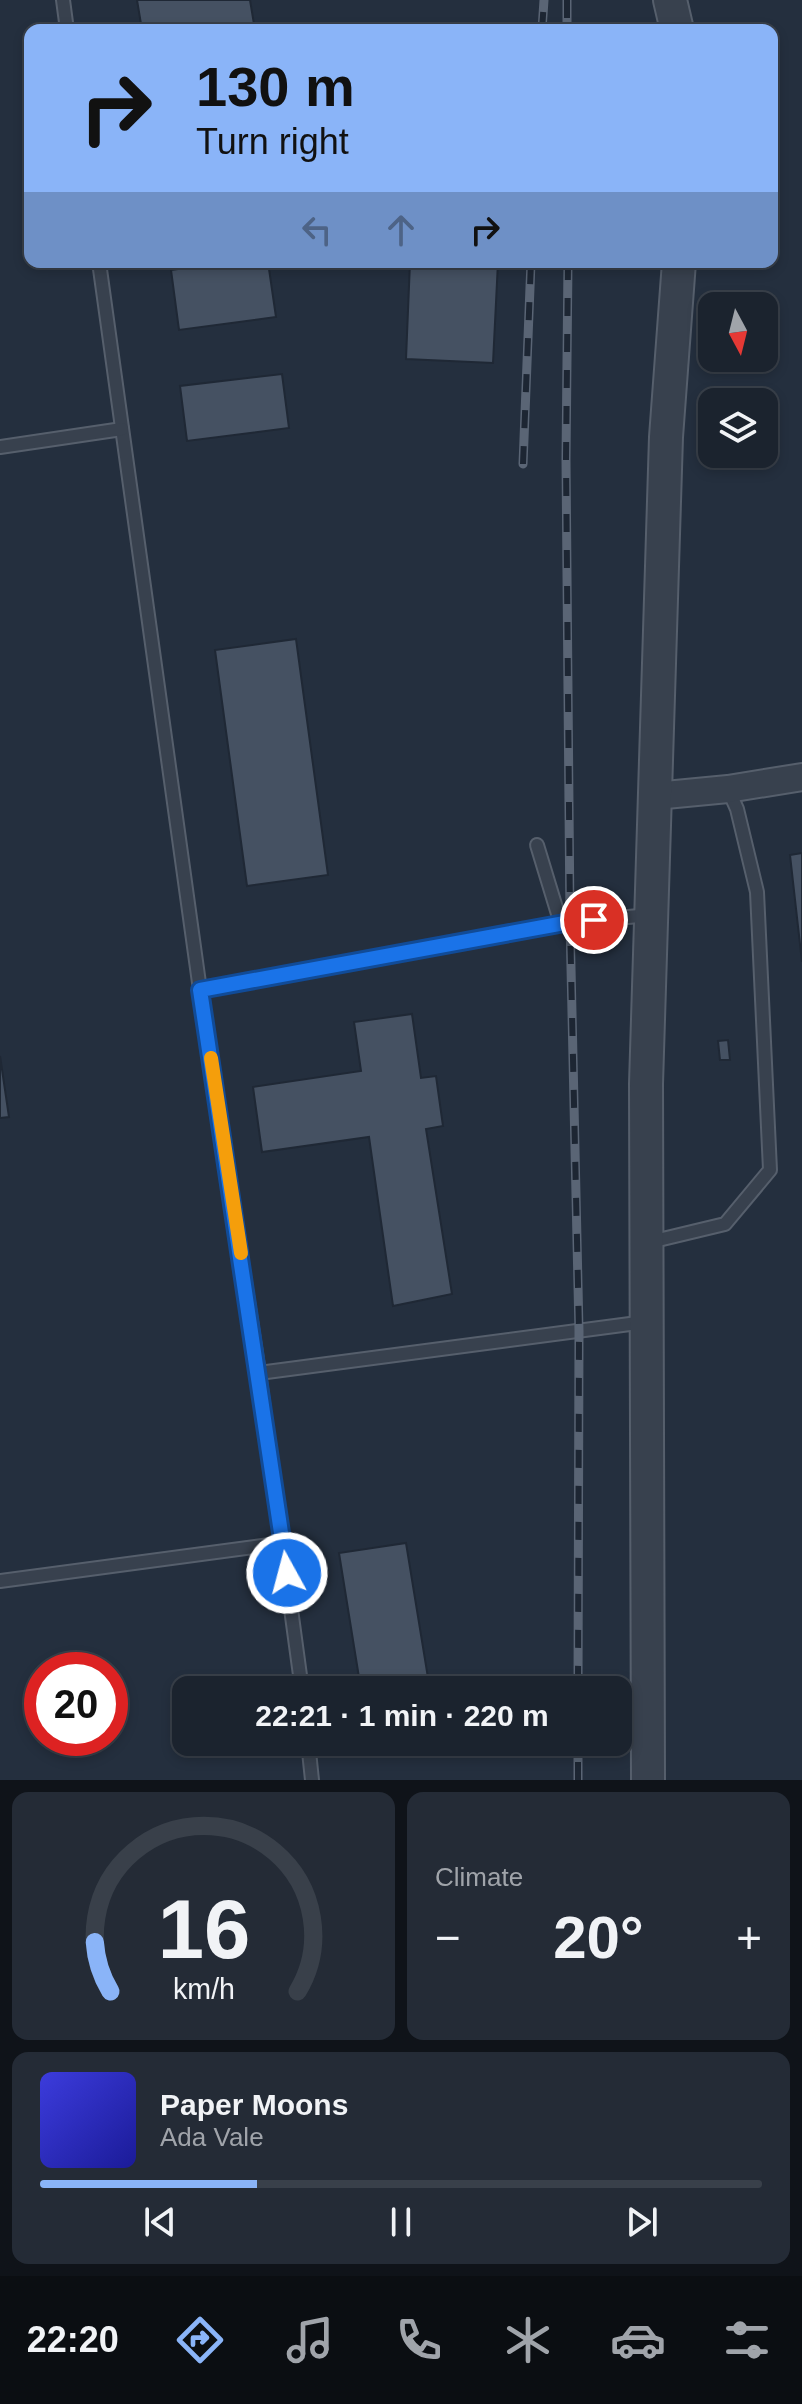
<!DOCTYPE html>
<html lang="en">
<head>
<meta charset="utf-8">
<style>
  :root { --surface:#1b232e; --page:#242b36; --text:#f1f3f6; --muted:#a0a4aa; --line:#39404a; --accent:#8ab4f8 }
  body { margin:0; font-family:Arial,sans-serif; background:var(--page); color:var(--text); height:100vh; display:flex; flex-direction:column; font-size:30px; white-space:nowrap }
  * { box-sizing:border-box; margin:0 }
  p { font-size:26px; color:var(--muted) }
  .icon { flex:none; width:44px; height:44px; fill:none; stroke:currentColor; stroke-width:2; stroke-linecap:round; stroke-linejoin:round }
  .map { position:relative; height:1780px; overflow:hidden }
  .sheet { display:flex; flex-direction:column; gap:12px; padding:12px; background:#0f1319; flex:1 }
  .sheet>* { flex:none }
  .top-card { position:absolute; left:24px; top:24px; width:754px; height:244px; border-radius:16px; box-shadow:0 4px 12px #0003,0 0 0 2px var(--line); background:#8ab4f8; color:#111; overflow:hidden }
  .needle { width:52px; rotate:173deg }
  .controls { position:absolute; left:698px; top:292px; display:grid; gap:16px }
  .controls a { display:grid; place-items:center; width:80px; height:80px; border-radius:16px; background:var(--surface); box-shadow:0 4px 12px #0003,0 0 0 2px var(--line); font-size:40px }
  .speed { position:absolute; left:24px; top:1652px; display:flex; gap:16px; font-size:40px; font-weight:700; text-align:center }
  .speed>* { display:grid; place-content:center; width:104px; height:104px; border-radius:50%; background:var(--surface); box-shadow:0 4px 12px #0003,0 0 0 2px var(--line); line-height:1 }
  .speed .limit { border:12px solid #d22; background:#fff; color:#111 }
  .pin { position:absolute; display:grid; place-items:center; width:68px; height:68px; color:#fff; margin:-34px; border:4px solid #fff; border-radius:50%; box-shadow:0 2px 8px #0007 }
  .me { position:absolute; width:88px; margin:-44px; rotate:353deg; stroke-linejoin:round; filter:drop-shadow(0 0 6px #0008) }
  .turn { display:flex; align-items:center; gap:28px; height:168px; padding:0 40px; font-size:36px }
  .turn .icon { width:104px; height:104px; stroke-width:2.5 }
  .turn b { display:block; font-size:56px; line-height:68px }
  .lanes { display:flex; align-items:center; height:76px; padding:0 40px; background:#0003; justify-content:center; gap:40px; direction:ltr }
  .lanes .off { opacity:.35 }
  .big { font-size:60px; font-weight:700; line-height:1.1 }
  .sheet .card { flex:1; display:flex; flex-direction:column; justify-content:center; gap:12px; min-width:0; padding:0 28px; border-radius:16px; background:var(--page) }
  .sheet .dial { align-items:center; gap:0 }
  .dial svg { height:208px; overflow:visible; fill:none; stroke:var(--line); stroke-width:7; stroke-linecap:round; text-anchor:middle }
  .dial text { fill:var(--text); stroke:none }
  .song { display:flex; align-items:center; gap:24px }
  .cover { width:96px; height:96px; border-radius:12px; background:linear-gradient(135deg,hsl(240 70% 55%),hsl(240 70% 35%)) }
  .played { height:8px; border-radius:4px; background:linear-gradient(90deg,var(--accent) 30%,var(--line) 30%) }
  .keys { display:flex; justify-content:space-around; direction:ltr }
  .heat { display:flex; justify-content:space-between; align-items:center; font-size:44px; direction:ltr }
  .sheet .tiles { flex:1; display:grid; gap:12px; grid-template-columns:1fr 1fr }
  .card:last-child { grid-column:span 2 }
  .trip { position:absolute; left:172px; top:1676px; width:460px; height:80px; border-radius:16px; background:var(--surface); box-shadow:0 4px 12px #0003,0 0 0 2px var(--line); font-weight:700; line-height:80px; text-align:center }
  .dock { display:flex; height:128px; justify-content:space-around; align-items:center; background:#0b0e12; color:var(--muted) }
  .dock .icon { width:56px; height:56px }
  .dock .on { color:var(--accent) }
  .dock b { font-size:36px; color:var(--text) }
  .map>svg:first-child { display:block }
  .building { fill:#455162; stroke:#1f2835; stroke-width:2 }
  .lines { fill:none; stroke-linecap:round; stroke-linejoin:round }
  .service-casing { stroke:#565f6c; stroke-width:16 }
  .minor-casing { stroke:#565f6c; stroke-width:30 }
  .tertiary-casing { stroke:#565f6c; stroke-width:36 }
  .service { stroke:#38414e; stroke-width:12 }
  .minor { stroke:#38414e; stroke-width:26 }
  .tertiary { stroke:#38414e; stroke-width:32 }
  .rail-casing { stroke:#5a6575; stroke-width:9 }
  .rail { stroke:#1d2633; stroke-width:6; stroke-dasharray:18; stroke-linecap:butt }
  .route-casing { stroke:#114b97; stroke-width:20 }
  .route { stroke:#1a73e8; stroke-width:14 }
  .slow { stroke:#f59e0b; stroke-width:14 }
</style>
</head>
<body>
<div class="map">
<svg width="802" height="1780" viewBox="0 0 802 1780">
  <rect width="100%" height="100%" fill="#242f3e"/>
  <g class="building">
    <polygon points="137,0 250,0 255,30 142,30"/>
    <polygon points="228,262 268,262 276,317 179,330 171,270"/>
    <polygon points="410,262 498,262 493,363 406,359"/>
    <polygon points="282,374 289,428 187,441 180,386"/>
    <polygon points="296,639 328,875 247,886 215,650"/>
    <polygon points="802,853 802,962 790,855"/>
    <polygon points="412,1014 421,1078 436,1076 443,1126 426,1129 452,1294 393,1306 369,1137 262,1152 253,1087 361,1071 354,1022"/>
    <polygon points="728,1040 730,1060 720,1060 718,1041"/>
    <polygon points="0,1056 9,1117 0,1118"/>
    <polygon points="406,1543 430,1690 361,1690 339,1553"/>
  </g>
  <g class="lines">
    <g class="service-casing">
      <g id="service">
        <polyline points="63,0 67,30"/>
        <polyline points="99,262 200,990 570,922 651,915"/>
        <polyline points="0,447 122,429"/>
        <polyline points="537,845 561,924"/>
        <polyline points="200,990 259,1373 302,1690"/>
        <polyline points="650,1242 725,1224 770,1170 757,892 737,809 728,789"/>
        <polyline points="259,1373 645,1322"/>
        <polyline points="0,1581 284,1543"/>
        <polyline points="308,1742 312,1780"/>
      </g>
    </g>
    <g class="minor-casing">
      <polyline id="minor" points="655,796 728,789 802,777"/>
    </g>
    <g class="tertiary-casing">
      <g id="tertiary">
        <polyline points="670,0 677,30"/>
        <polyline points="648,1780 646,1084 666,437 679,262"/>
      </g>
    </g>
    <use href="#service" class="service"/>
    <use href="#minor" class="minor"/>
    <use href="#tertiary" class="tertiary"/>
    <g class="rail-casing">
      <g id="rail">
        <polyline points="567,0 567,30"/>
        <polyline points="542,30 544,0"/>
        <polyline points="568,262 566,459 570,922 579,1331 578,1690"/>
        <polyline points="523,464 531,262"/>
        <polyline points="578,1780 578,1742"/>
      </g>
    </g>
    <use href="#rail" class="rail"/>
  </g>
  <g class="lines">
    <g class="route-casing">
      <polyline id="route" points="287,1573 200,990 570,922 594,920"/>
    </g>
    <use href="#route" class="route"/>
    <polyline class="slow" points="211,1058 241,1253"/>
  </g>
</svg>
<div class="controls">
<a><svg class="needle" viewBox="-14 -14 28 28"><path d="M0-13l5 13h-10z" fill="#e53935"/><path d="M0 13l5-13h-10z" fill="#a0a4aa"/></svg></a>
<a><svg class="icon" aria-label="layers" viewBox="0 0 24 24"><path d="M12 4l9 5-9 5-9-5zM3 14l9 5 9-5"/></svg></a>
</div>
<div class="speed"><div class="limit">20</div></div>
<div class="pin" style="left:594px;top:920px;background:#d93025"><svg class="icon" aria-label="arrive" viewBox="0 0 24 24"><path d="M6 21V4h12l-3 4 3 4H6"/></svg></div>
<svg class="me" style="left:287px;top:1573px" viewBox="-20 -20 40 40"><circle r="17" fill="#1a73e8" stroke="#fff" stroke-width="3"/><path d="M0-11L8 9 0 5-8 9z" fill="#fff"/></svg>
<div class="trip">22:21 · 1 min · 220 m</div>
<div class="top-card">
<div class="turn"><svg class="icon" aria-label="right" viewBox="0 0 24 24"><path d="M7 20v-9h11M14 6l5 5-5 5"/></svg><div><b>130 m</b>Turn right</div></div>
<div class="lanes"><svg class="icon off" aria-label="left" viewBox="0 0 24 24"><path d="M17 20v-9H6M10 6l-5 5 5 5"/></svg><svg class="icon off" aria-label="ahead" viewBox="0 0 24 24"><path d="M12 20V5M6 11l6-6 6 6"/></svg><svg class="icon" aria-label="right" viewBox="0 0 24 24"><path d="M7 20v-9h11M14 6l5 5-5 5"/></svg></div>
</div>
</div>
<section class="sheet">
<div class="tiles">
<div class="card dial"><svg viewBox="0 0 100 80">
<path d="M14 69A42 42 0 1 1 86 69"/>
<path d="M14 69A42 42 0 0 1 8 50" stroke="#8ab4f8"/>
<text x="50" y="56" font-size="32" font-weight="700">16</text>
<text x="50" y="72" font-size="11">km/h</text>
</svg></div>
<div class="card"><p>Climate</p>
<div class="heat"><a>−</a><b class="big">20°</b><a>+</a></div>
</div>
<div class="card">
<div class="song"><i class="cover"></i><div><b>Paper Moons</b><p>Ada Vale</p></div></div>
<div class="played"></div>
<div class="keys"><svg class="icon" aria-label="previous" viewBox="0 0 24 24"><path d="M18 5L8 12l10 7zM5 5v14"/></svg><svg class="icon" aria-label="pause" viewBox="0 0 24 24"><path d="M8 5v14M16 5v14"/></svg><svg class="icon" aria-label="next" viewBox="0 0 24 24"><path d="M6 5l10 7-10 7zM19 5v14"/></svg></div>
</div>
</div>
</section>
<nav class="dock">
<b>22:20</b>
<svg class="icon on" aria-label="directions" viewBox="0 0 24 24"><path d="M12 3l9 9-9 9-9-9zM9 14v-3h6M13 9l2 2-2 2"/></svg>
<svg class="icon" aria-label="music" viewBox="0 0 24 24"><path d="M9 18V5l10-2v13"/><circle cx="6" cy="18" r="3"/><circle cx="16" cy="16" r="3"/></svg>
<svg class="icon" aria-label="phone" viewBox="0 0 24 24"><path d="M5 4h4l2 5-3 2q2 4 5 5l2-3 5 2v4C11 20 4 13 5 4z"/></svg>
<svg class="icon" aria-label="climate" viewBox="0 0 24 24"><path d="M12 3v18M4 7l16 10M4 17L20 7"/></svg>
<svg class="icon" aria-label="car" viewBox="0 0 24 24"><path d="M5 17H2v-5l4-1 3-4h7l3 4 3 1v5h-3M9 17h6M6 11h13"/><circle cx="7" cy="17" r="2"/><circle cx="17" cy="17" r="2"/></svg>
<svg class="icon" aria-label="filters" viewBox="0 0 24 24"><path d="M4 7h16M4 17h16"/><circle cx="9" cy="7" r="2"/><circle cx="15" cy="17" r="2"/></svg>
</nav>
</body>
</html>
